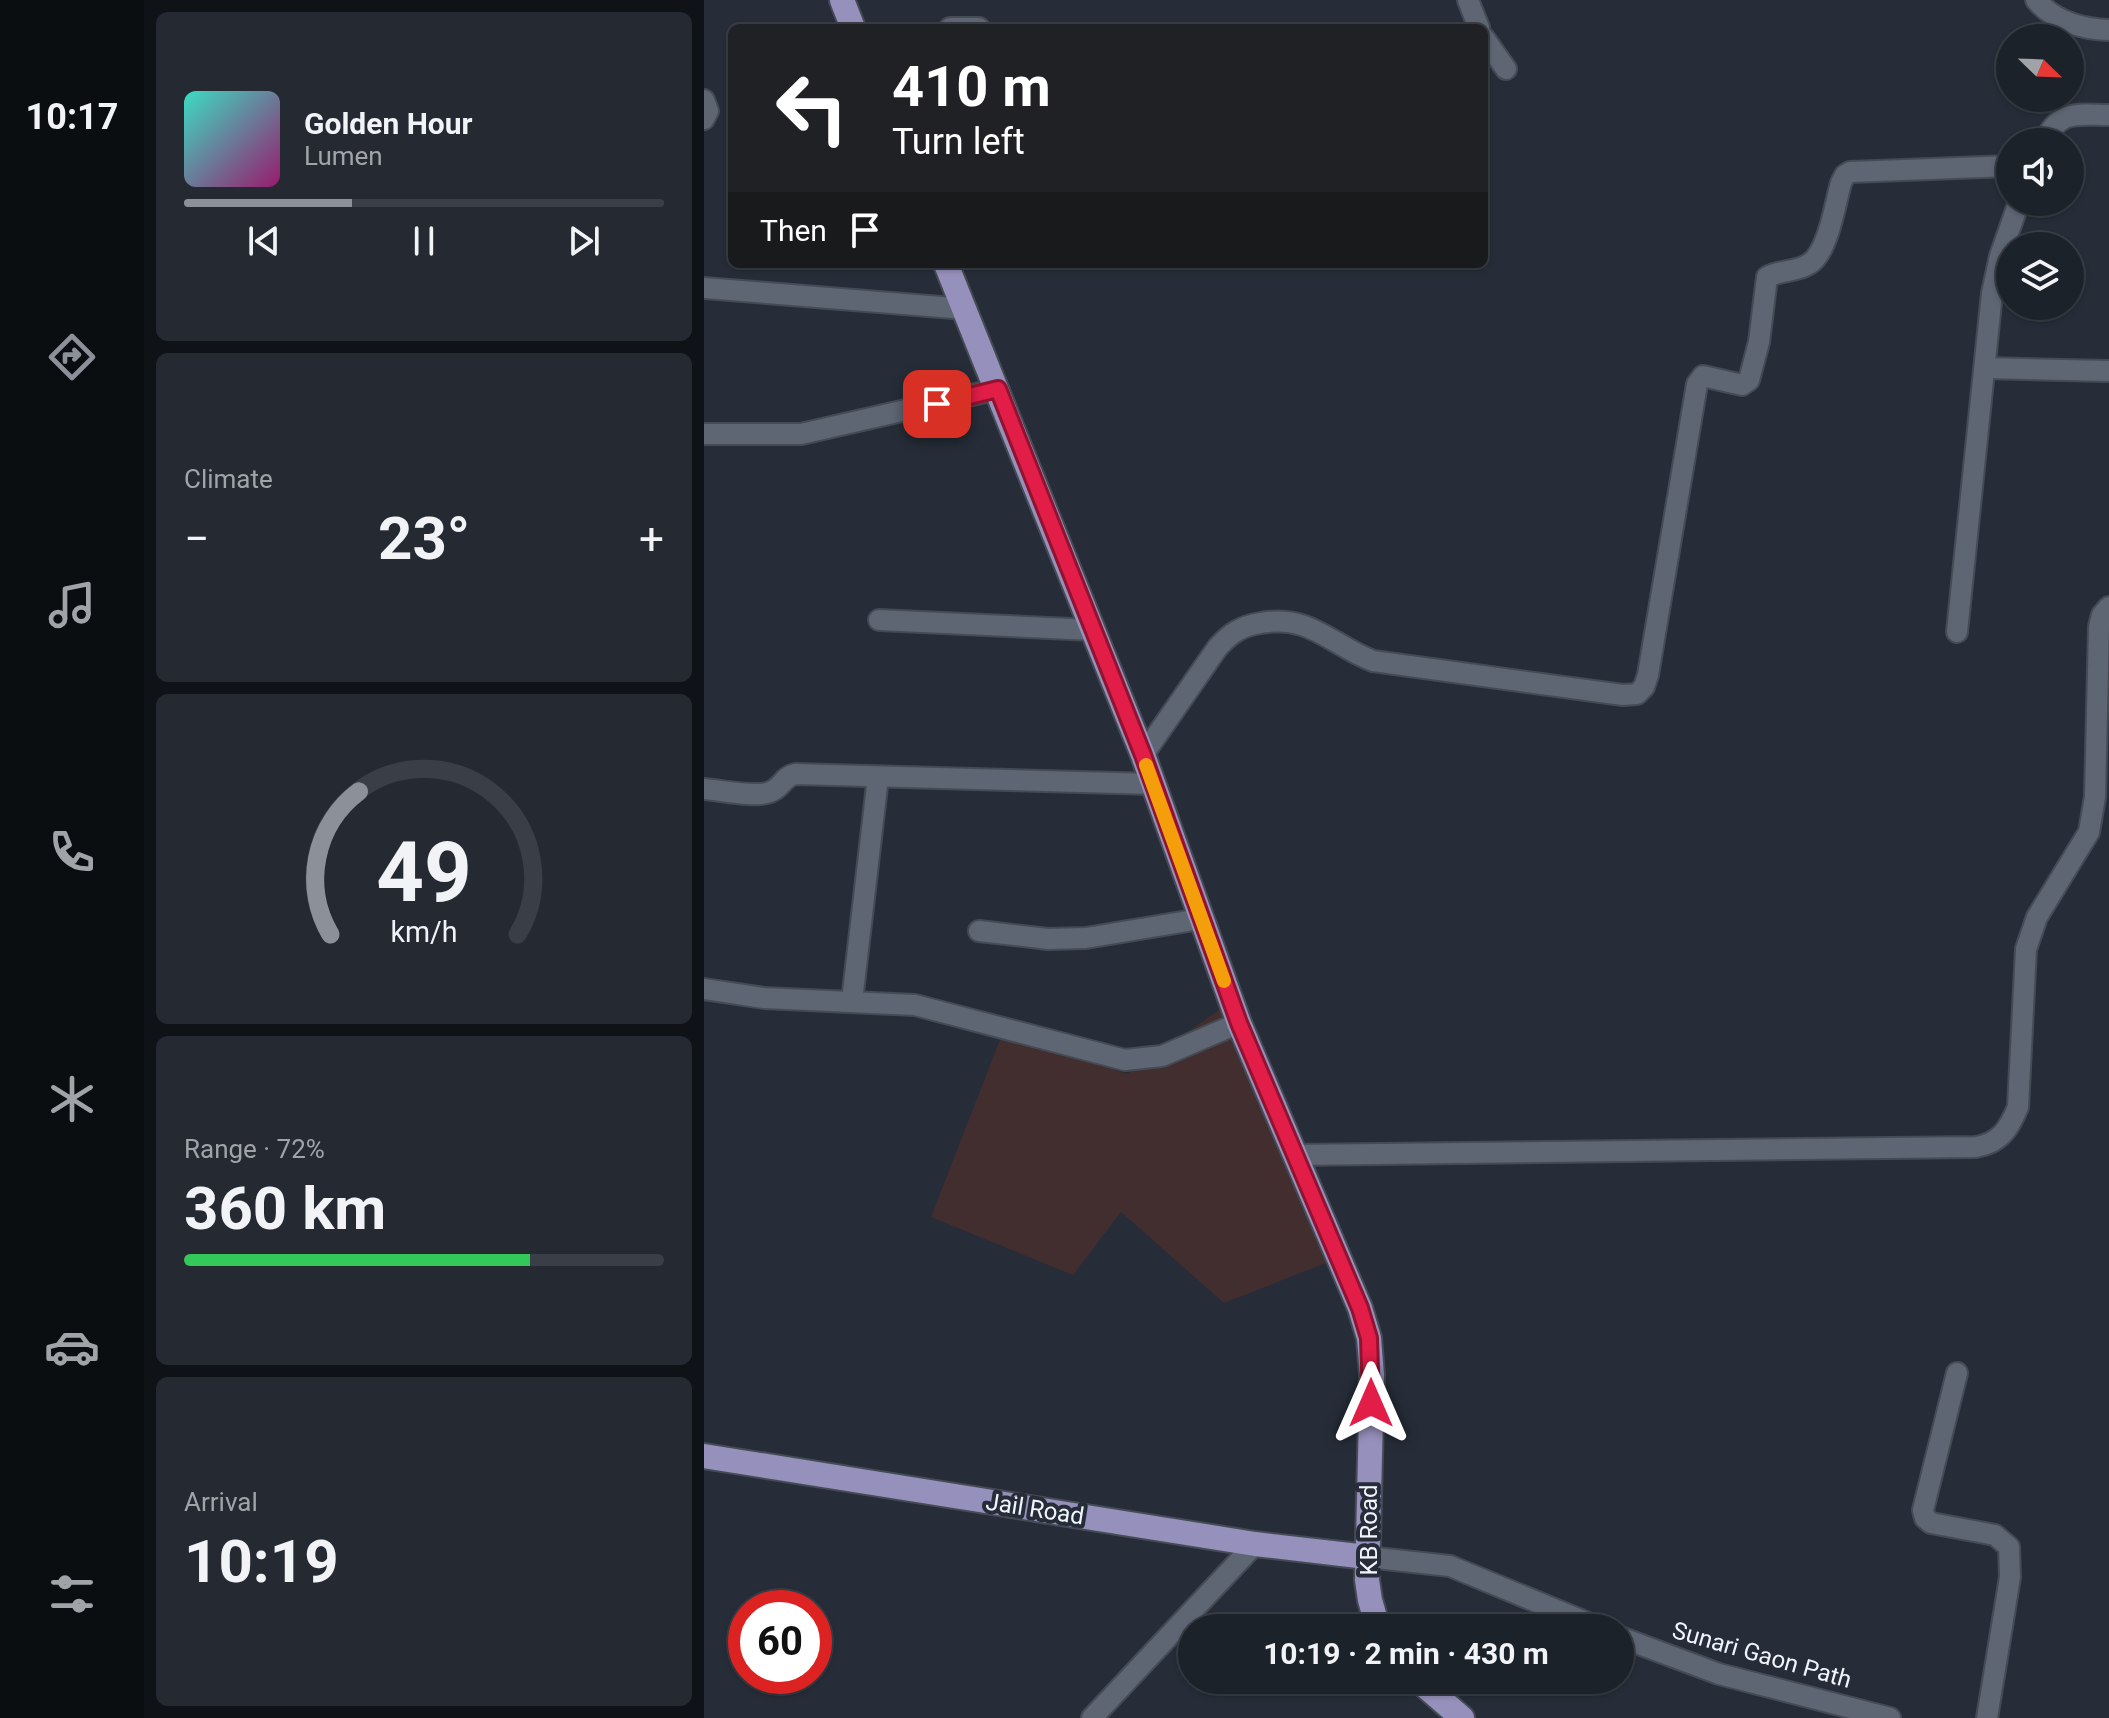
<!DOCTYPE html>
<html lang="en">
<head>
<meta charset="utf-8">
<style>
  :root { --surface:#1c222a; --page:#252a32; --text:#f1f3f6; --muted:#a0a4a8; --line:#3a3f47; --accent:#8c9099 }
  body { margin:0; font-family:Roboto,sans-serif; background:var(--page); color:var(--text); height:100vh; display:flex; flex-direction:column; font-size:30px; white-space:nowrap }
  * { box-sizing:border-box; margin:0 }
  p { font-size:26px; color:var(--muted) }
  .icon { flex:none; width:44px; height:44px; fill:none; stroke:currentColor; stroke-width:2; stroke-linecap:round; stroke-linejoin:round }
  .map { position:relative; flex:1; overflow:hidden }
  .side { display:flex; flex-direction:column; gap:12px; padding:12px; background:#0f1317; width:560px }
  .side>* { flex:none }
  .guide { position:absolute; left:24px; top:24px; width:760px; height:244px; border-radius:12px; box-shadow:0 2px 6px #0004,0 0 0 2px var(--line); background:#202124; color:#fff; overflow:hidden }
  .needle { width:52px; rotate:113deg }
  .fabs { position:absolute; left:1292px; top:24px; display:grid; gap:16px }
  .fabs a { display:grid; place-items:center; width:88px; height:88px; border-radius:50%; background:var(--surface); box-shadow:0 2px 6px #0004,0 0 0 2px var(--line); font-size:40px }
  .speed { position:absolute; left:24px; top:1590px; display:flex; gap:16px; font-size:40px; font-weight:700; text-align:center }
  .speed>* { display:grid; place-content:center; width:104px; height:104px; border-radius:50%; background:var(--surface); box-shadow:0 2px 6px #0004,0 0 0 2px var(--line); line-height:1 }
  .speed .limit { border:12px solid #d22; background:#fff; color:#111 }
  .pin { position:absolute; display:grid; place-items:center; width:68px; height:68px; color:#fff; margin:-34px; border-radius:16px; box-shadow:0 4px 12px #0006 }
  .me { position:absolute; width:88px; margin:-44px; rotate:0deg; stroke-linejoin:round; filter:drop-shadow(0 0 6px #0008) }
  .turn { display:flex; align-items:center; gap:28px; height:168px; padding:0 32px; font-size:36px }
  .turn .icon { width:104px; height:104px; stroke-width:2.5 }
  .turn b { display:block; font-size:56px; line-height:68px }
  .then { display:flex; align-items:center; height:76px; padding:0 32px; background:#0003; gap:16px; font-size:30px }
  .big { font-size:60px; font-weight:700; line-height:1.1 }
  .side .card { flex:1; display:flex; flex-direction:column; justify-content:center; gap:12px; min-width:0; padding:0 28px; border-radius:12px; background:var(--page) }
  .side .dial { align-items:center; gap:0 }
  .dial svg { height:208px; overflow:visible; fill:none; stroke:var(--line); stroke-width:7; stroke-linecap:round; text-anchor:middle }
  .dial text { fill:var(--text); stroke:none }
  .song { display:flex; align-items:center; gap:24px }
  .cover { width:96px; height:96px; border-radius:12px; background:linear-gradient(135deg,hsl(170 70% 55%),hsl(320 70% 35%)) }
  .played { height:8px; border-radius:4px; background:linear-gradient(90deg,var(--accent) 35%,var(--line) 35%) }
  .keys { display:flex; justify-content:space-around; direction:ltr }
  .heat { display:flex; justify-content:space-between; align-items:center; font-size:44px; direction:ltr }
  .charge { height:12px; border-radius:6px; background:linear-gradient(90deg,#34c759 72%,var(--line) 0) }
  .trip { position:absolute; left:474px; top:1614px; width:456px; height:80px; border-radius:40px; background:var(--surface); box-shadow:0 2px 6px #0004,0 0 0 2px var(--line); font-weight:700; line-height:80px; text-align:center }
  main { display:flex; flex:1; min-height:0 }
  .menu { display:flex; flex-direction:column; width:144px; justify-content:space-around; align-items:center; background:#0b0e11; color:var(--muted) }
  .menu .icon { width:56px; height:56px }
  .menu .current { color:var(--accent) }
  .menu b { font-size:36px; color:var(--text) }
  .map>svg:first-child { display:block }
  .industrial { fill:#422e2e }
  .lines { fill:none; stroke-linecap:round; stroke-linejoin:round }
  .minor-casing { stroke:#454b55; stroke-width:24 }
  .major-casing { stroke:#454b55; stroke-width:28 }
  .minor { stroke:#5e6573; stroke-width:20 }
  .major { stroke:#9690bc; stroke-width:24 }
  .route-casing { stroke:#92132f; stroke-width:20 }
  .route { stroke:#e11d48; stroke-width:14 }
  .slow { stroke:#f59e0b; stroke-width:14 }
  .labels { text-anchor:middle; stroke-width:8; stroke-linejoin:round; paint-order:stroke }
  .street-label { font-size:24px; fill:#f1f5fd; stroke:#262d38 }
</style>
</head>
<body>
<main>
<nav class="menu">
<b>10:17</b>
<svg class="icon current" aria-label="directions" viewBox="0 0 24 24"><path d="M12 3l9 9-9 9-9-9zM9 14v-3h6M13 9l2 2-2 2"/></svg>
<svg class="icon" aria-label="music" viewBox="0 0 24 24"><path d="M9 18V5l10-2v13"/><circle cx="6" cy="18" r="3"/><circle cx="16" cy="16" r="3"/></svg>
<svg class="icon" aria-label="phone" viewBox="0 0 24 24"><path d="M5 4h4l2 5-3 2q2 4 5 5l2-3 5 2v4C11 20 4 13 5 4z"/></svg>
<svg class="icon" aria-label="climate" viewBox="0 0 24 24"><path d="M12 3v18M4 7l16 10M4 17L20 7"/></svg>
<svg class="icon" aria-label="car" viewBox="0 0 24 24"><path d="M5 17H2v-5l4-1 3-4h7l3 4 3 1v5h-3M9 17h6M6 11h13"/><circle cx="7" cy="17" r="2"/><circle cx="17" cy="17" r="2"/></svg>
<svg class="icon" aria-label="filters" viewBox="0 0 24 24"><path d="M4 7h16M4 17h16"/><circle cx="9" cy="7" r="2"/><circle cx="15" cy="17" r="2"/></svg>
</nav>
<section class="side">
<div class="card">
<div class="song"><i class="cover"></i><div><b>Golden Hour</b><p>Lumen</p></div></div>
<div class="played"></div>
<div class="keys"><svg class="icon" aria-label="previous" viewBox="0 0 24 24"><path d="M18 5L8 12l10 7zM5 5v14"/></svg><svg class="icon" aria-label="pause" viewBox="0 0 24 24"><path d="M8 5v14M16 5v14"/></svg><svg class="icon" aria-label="next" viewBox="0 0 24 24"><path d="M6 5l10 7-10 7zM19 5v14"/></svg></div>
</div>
<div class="card"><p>Climate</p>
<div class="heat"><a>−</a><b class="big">23°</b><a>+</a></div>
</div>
<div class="card dial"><svg viewBox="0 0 100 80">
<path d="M14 69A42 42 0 1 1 86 69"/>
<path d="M14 69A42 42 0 0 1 25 14" stroke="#8c9099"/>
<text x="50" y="56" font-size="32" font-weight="700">49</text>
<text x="50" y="72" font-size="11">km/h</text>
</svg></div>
<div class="card"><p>Range · 72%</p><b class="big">360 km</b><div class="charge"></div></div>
<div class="card"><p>Arrival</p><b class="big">10:19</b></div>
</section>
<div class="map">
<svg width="1405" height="1718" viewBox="0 0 1405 1718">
  <rect width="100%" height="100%" fill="#262d38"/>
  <polygon class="industrial" points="518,1008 622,1263 520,1303 417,1212 369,1275 227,1217 299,1032 423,1074"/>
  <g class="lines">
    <g class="minor-casing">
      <g id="minor">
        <polyline points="764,0 775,28"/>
        <path d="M 1332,0 C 1351,22 1378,29 1405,30"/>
        <polyline points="246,28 275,28"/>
        <polyline points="780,38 802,69"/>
        <polyline points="0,100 4,111 0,119"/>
        <path d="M 1340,142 C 1356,109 1372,115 1405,115"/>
        <polyline points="0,288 262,309"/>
        <polyline points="1281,368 1405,371"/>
        <polyline points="0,434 97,434 294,389"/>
        <polyline points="175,620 389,630"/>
        <polyline points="1253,632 1288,293 1296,256 1315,202"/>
        <path d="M 439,755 L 514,647 C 527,633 537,626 557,623 C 606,614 627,645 669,661 L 919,695 L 933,694 L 940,687 L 944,675 L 993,384 L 999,376 L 1038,385 L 1045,380 L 1055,342 L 1063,277 C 1076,270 1093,272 1105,264 C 1124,253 1131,204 1137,183 L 1141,175 L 1146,172 L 1306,166"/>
        <path d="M 0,789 C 16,790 52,798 66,792 C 78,788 79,776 92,774 L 449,784"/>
        <polyline points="275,931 344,939 382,938 496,919"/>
        <polyline points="0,989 60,998 211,1005 421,1060 458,1056 535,1023"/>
        <polyline points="148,1001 174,777"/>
        <path d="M 590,1155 L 1272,1147 C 1296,1143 1305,1129 1314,1107 L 1322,949 L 1333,917 L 1385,832 L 1391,797 L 1395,627 L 1398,615 L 1405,607"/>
        <polyline points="1253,1373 1219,1510 1221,1518 1227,1523 1291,1535 1305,1547 1306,1577 1283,1718"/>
        <polyline points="663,1557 746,1566 896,1628"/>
        <polyline points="916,1637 1015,1674 1186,1718"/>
        <polyline points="388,1718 551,1544"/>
      </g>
    </g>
    <g class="major-casing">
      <g id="major">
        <polyline points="138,0 149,28"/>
        <polyline points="242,264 439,755 535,1023 656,1308 665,1338 668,1375 663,1580 666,1600 674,1628"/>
        <polyline points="0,1456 551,1544 663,1557"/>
        <polyline points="714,1680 758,1718"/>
      </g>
    </g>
    <use href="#minor" class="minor"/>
    <use href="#major" class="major"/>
  </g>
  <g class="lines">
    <g class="route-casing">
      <polyline id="route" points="233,404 294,389 439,755 535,1023 656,1308 665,1338 667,1403"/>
    </g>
    <use href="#route" class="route"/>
    <polyline class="slow" points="442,765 520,981"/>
  </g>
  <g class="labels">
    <g class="street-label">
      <text transform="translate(331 1509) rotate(9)" y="8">Jail Road</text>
      <text transform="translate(665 1530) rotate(-90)" y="8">KB Road</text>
      <text transform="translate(1058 1655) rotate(16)" y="8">Sunari Gaon Path</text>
    </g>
  </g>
</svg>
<div class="fabs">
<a><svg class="needle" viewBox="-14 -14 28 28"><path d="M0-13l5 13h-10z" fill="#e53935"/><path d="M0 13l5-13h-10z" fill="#a0a4a8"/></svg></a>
<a><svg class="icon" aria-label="sound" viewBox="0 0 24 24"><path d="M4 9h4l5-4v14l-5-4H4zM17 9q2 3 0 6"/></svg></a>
<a><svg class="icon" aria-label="layers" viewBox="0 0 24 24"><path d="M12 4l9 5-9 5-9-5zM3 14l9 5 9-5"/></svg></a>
</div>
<div class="speed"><div class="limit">60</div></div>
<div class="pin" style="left:233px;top:404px;background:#d93025"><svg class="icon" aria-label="arrive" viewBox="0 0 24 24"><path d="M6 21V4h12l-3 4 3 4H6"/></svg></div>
<svg class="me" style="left:667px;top:1403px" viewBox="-20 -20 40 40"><path d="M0-17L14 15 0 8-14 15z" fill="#e11d48" stroke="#fff" stroke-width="4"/></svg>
<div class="trip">10:19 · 2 min · 430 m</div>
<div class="guide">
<div class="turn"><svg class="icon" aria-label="left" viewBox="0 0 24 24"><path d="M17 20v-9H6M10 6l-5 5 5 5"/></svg><div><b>410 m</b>Turn left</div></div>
<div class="then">Then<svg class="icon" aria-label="arrive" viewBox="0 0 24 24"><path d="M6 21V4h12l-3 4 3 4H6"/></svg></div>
</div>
</div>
</main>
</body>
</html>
